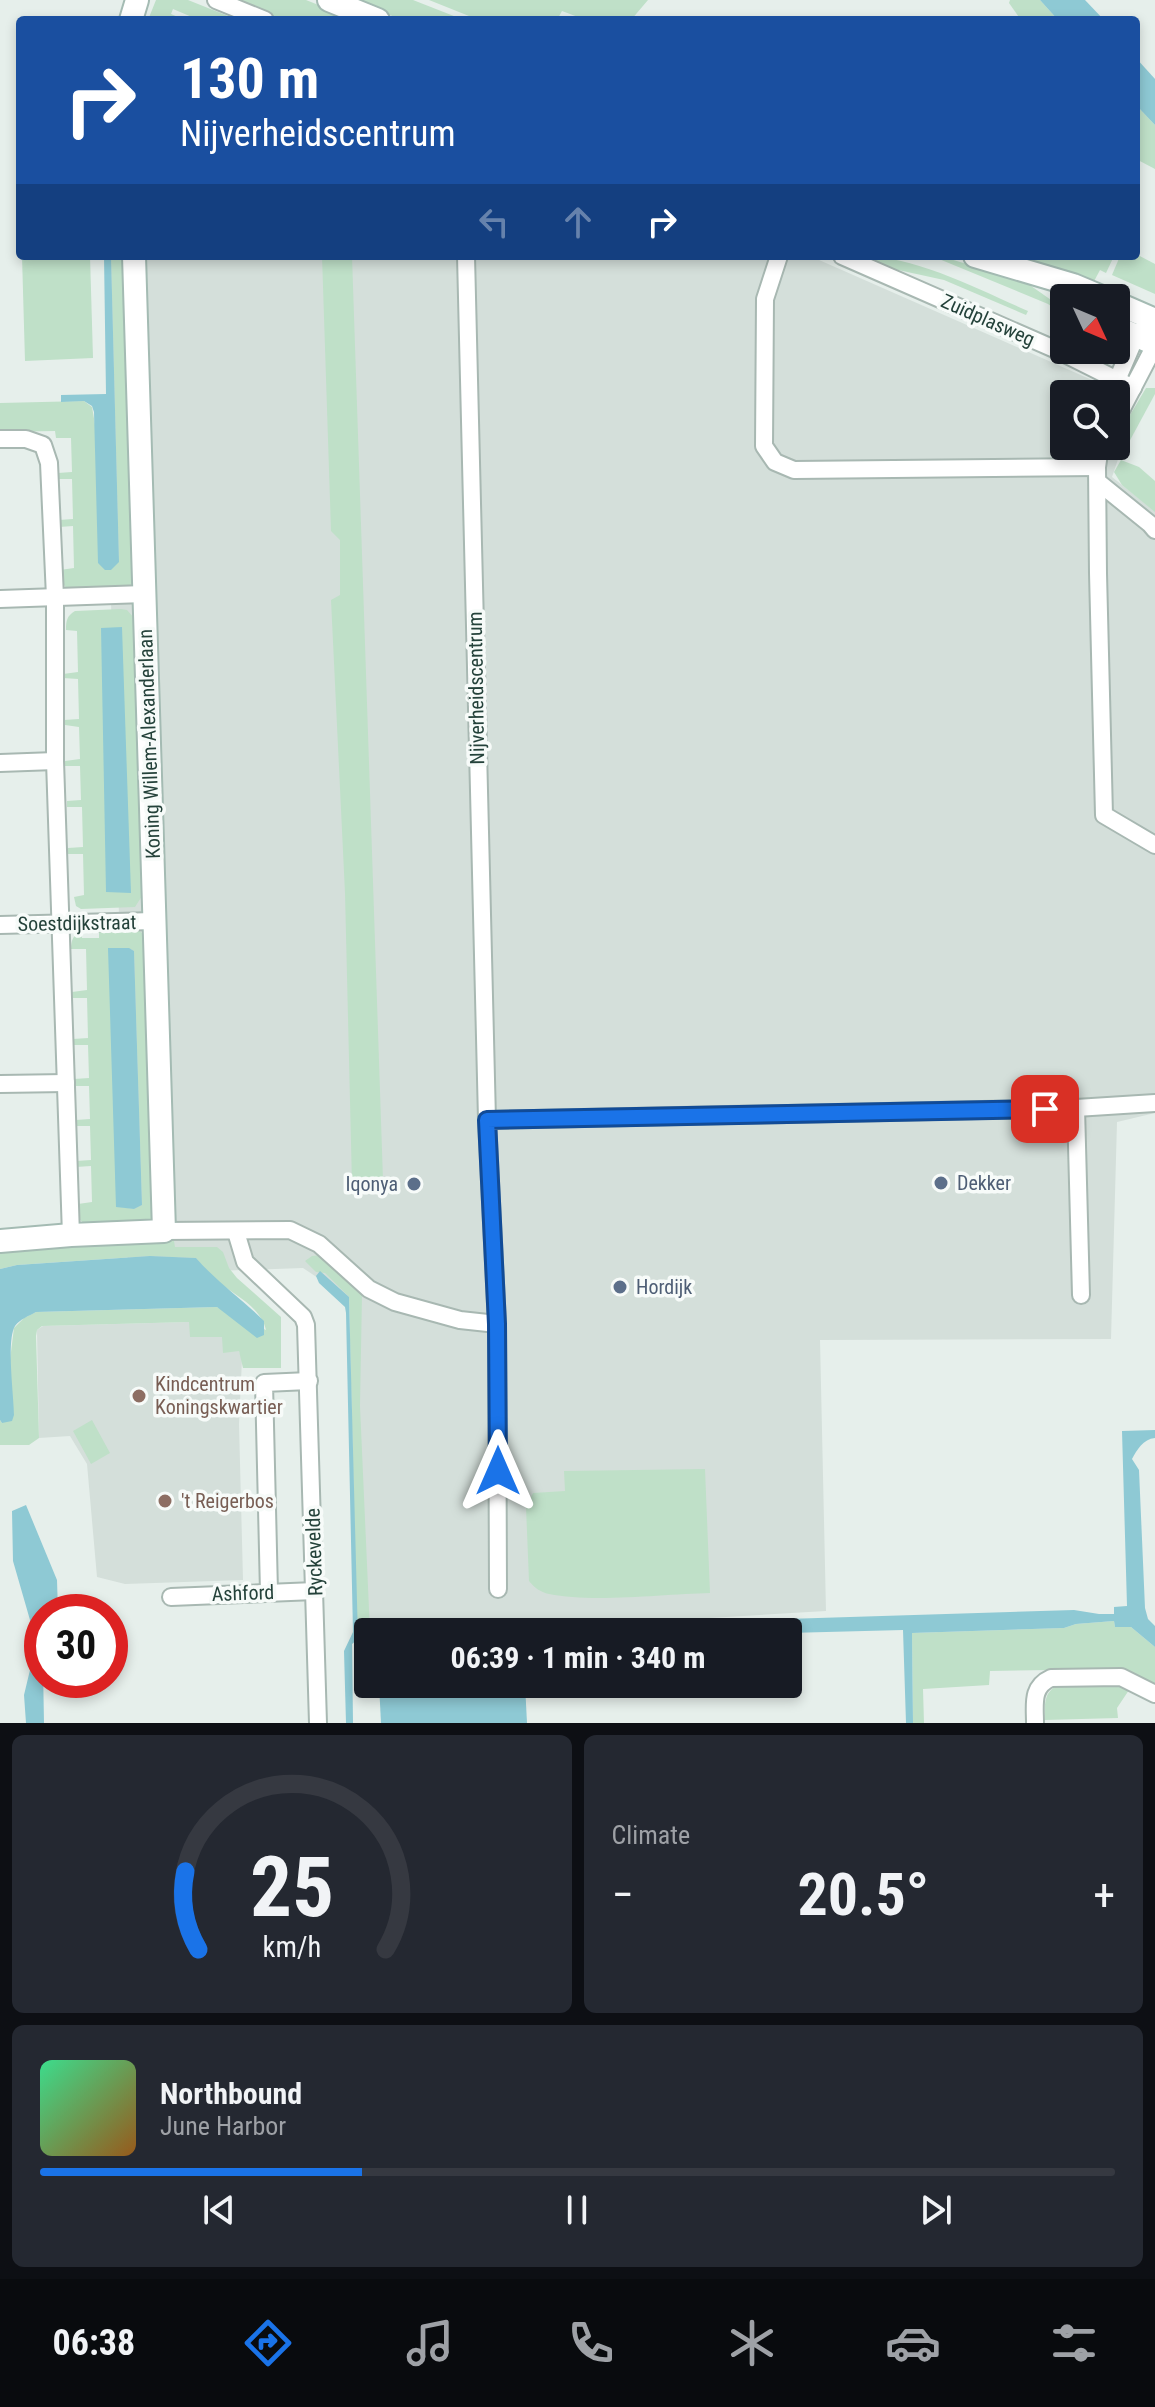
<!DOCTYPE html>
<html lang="en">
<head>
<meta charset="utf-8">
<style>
  :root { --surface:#171b24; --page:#242831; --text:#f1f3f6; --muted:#9ea1a6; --line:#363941; --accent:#1a73e8 }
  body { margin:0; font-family:"Roboto Condensed",sans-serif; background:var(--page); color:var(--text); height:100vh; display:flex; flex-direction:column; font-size:30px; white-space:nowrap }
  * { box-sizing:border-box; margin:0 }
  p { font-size:26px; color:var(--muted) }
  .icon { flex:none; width:44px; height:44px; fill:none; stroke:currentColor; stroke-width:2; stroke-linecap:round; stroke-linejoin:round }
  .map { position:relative; height:1723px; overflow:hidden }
  .details { display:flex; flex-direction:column; gap:12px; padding:12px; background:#0d0f14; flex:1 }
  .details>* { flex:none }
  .banner { position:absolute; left:16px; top:16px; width:1124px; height:244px; border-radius:8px; box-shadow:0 4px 12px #0003; background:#1a4fa0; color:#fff; overflow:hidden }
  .needle { width:52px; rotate:134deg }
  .controls { position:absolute; left:1050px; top:284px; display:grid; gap:16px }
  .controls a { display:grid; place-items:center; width:80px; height:80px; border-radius:8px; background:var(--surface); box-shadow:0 4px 12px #0003; font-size:40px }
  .speed { position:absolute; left:24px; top:1594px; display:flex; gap:16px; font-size:40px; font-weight:700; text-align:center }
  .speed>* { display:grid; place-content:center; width:104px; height:104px; border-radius:50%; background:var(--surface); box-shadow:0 4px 12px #0003; line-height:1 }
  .speed .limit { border:12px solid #d22; background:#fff; color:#111 }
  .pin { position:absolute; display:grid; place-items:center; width:68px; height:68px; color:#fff; margin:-34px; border-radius:16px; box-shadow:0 4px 12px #0006 }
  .me { position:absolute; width:88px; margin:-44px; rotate:0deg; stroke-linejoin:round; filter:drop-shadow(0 0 6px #0008) }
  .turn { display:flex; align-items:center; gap:28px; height:168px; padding:0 32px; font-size:36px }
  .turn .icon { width:104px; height:104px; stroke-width:2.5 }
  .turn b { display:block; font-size:56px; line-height:68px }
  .lanes { display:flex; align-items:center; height:76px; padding:0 32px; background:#0003; justify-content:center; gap:40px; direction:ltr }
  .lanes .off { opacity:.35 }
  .big { font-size:60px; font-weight:700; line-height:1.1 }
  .details .tile { flex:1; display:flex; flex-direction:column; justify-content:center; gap:12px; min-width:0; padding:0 28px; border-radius:12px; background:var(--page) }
  .details .dial { align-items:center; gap:0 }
  .dial svg { height:208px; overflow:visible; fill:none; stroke:var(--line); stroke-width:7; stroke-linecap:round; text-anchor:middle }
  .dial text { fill:var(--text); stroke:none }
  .song { display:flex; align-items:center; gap:24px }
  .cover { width:96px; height:96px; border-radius:12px; background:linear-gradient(135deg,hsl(150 70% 55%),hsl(30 70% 35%)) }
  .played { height:8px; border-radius:4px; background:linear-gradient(90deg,var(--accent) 30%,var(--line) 30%) }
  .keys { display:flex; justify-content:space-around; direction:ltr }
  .heat { display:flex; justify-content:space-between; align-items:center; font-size:44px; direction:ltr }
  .details .tiles { flex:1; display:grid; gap:12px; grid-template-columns:1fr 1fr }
  .tile:last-child { grid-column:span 2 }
  .trip { position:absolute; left:354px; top:1618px; width:448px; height:80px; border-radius:8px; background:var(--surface); box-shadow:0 4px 12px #0003; font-weight:700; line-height:80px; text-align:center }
  .dock { display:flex; height:128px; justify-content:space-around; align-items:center; background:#090b0e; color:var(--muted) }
  .dock .icon { width:56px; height:56px }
  .dock .selected { color:var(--accent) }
  .dock b { font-size:36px; color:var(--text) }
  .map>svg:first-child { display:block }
  .built { fill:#d4dfda }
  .green { fill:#bfe0c8; fill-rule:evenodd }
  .water { fill:#8ec9d4 }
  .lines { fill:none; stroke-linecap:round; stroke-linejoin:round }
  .street-casing { stroke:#a8b8b2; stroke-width:20 }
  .secondary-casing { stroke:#a4bbb3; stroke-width:26 }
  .street { stroke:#fff; stroke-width:16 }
  .secondary { stroke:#fff; stroke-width:22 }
  .route-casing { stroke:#114b97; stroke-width:20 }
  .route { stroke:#1a73e8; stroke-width:14 }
  .service-dot { fill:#5c6f8a; stroke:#f7fbf9; stroke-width:3 }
  .education-dot { fill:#8d6e63; stroke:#f7fbf9; stroke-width:3 }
  .labels { text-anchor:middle; stroke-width:7; stroke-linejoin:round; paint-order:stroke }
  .street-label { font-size:20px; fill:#24423a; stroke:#f7fbf9 }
  .service-label { font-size:20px; fill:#4e5e75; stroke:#f7fbf9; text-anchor:start }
  .education-label { font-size:20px; fill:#785e54; stroke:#f7fbf9; text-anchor:start }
</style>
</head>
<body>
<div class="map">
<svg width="1155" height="1723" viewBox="0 0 1155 1723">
  <rect width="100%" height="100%" fill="#e6efeb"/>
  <g class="built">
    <polygon points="107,256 810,256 1092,380 1110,394 1064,394 1064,446 1116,446 1116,399 1134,412 1112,477 1155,511 1155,1113 1117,1122 1111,1339 820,1340 826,1611 475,1632 368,1632 354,1302 303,1268 128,1274 106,402"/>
    <polygon points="189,1322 222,1337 239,1351 242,1359 239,1424 243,1580 125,1584 97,1577 87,1464 70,1436 39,1438 37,1330 43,1326"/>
  </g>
  <g class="green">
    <polygon points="156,0 188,0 238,20 199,20 173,9 171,14 185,20 148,20"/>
    <polygon points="231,0 306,0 356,20 281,20"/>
    <polygon points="353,0 413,0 464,20 402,20"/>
    <polygon points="429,0 648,0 631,20 586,20 562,11 557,20 479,20"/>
    <polygon points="1010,0 1040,0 1058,20 1021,20 1009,3"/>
    <polygon points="1136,105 1155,125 1155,169 1136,159"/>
    <polygon points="1136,254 1155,264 1155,294 1112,275 1120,256"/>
    <polygon points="22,256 90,256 93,358 25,361"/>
    <polygon points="111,256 127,256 136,576 133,583 126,588 67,589 61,581 60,570 74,568 73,526 59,527 59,520 73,519 72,479 58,479 58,473 72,472 71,438 56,438 55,431 0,432 0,403 84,401 92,407 119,562"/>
    <polygon points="322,256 352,256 383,1180 352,1184 345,893 331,600 340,595 340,540 331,531"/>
    <path d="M 861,256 C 915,256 978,289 1028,311 L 1026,315 L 944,280 L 889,268 Z"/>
    <polygon points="940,256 1024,281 1064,309 1064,315 1048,304 939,259"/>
    <polygon points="1005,256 1083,256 1102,259 1104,256 1114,256 1106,273 1100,270 1091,287"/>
    <polygon points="1146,388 1155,388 1155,394 1128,444 1121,438 1120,432"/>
    <polygon points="1121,460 1139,467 1155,481 1155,512 1122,485 1114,472"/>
    <path d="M 121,609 L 127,610 L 134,618 L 142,896 L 135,907 L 81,909 L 76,906 L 74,897 L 84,895 L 83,854 L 68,854 L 68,848 L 83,847 L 82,807 L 67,807 L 67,801 L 81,800 L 80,766 L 65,766 L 65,761 L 80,759 L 79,727 L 65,725 L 64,720 L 79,719 L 78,679 L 63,678 L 63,674 L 78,672 L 77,631 L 66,630 C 66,620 67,616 75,611 Z"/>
    <path d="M 132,928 L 138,929 L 146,938 L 156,1221 L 86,1225 L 80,1220 L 78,1204 L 92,1202 L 91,1166 L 76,1167 L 76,1161 L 91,1160 L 90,1126 L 75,1126 L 76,1120 L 90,1119 L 89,1086 L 74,1086 L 74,1079 L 89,1078 L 88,1045 L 73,1045 L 73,1039 L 88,1038 L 87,998 L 72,998 L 72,992 L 87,990 L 86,949 L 71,949 C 71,941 73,935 81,931 L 82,938 L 99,938 L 99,929 ZM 131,949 L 134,951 L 142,1205 L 134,1209 L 116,1206 Z"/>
    <path d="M 174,1241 L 175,1247 L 217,1247 L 223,1252 L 229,1268 L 237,1278 L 281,1317 L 281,1368 L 243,1368 L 239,1351 L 223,1353 L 222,1337 L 190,1337 L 189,1322 L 42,1326 L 37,1330 L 36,1336 L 39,1438 L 29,1445 L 0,1445 L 0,1420 L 2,1423 L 14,1328 L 24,1318 L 36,1312 L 217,1307 L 266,1330 C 261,1306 231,1293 214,1279 C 208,1273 202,1265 196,1258 L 150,1256 L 17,1265 L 0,1269 L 0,1251 L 79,1243 Z"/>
    <polygon points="321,1255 362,1294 360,1406 370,1632 368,1641 357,1641 349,1297 325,1273 316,1272 305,1261 312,1256"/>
    <polygon points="92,1420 110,1453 91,1464 73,1431"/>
    <path d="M 705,1469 L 710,1593 C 665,1594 592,1603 549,1594 C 540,1592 535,1588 529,1581 L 526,1507 L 533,1493 L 565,1491 L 564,1471 Z"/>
    <polygon points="1114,1621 1115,1627 1131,1627 1155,1647 1155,1687 1126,1671 1117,1669 990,1671 989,1685 923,1689 924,1723 913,1723 912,1633 1064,1628 1076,1624"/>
    <path d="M 1118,1684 L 1129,1690 L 1117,1708 L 1118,1718 L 1045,1720 C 1045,1706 1043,1694 1056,1686 Z"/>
  </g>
  <g class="water">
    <polygon points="1040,0 1085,0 1104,20 1058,20"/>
    <polygon points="1136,58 1155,79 1155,125 1136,105"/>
    <polygon points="104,256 111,256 119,562 111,570 105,570 98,563 94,412 92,406 84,401 61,402 61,395 106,394"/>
    <polygon points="122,627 131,893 106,892 101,628"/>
    <polygon points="108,948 129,948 134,951 142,1205 134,1209 116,1207"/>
    <path d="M 150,1256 L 196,1258 C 217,1282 242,1299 264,1321 L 264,1335 L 257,1338 L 217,1307 L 36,1312 C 29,1316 20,1319 15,1326 C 6,1341 14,1396 14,1415 L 12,1421 L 2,1423 L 0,1420 L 0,1269 L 17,1265 Z"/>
    <polygon points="320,1271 349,1297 358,1639 352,1644 353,1723 346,1723 344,1651 353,1632 346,1313 345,1307 319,1283 316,1276"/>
    <path d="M 1155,1430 L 1155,1438 C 1143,1439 1137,1450 1132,1459 L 1139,1470 L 1145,1608 L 1148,1619 L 1155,1626 L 1155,1647 L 1131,1627 L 1115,1627 L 1114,1621 L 1076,1624 L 1064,1628 L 912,1633 L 913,1723 L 906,1723 L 903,1630 L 788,1633 L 557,1632 L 562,1626 L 1074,1610 L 1099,1614 L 1114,1614 L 1114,1607 L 1127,1606 L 1122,1431 Z"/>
    <polygon points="26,1505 57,1580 58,1612 42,1612 44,1723 26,1723 24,1695 30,1670 30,1620 13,1561 12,1511"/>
    <polygon points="379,1684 525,1684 527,1723 381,1723"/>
  </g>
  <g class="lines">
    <g class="street-casing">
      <g id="street">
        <polyline points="216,0 265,20"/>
        <polyline points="466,256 487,1120 497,1324 498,1589"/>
        <polyline points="779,256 765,299 764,446 775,462 794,470 1097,467"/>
        <polyline points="842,256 1059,351 1133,388"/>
        <polyline points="1111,394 1136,336 1144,328"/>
        <polyline points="1116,420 1153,349 1154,335"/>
        <polyline points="0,439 26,439 43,445 49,463 55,597 55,761 71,1235"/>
        <polyline points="1100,446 1097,467 1098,573 1104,815 1155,845"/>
        <polyline points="1098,482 1150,524 1155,530"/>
        <polyline points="0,599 144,594"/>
        <polyline points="0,763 55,761"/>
        <polyline points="0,925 154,921"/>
        <polyline points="0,1084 66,1083"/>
        <polyline points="1076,1108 1081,1295"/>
        <polyline points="487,1120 1076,1108 1155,1103"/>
        <polyline points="164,1231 290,1230 319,1244 369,1289 395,1302 460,1320 497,1324"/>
        <polyline points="236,1232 245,1262 303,1317 306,1325 318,1723"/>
        <polyline points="269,1592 264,1383 309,1381"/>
        <polyline points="171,1597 315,1591"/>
        <path d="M 1035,1723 C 1035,1704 1031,1687 1051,1678 L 1121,1677 L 1155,1694"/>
      </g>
    </g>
    <g class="secondary-casing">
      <g id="secondary">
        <polyline points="329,0 378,20"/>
        <polyline points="131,20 137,0"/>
        <polyline points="975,256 1073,285 1104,298"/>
        <polyline points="1116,303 1155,320"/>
        <polyline points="1116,327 1155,344"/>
        <polyline points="0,1241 71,1235 164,1231 134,256"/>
      </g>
    </g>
    <use href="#street" class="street"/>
    <use href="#secondary" class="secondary"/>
  </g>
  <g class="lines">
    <g class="route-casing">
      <polyline id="route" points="498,1471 497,1324 487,1120 1045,1109"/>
    </g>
    <use href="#route" class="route"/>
  </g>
  <g class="service-dot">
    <circle cx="941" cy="1183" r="8"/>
    <circle cx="414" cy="1184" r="8"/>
    <circle cx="620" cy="1287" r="8"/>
  </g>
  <g class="education-dot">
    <circle cx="139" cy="1396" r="8"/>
    <circle cx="165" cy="1501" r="8"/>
  </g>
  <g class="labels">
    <g class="street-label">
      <text transform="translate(988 320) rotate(24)" y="7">Zuidplasweg</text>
      <text transform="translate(476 688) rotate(-91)" y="7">Nijverheidscentrum</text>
      <text transform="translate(149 744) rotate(-92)" y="7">Koning Willem-Alexanderlaan</text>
      <text transform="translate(77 923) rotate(-1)" y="7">Soestdijkstraat</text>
      <text transform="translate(314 1552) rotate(-92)" y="7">Ryckevelde</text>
      <text transform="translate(243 1593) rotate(-2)" y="7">Ashford</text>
    </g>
    <g class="service-label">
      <text x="957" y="1190">Dekker</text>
      <text x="398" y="1191" text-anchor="end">Iqonya</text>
      <text x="636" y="1294">Hordijk</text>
    </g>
    <g class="education-label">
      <text x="155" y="1391">Kindcentrum<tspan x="155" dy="23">Koningskwartier</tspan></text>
      <text x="181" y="1508">'t Reigerbos</text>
    </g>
  </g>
</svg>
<div class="controls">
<a><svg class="needle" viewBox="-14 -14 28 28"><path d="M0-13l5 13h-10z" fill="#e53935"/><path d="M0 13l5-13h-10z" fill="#9ea1a6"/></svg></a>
<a><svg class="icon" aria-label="search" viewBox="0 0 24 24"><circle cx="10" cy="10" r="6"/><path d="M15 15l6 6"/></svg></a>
</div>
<div class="speed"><div class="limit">30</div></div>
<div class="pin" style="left:1045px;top:1109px;background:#d93025"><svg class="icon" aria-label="arrive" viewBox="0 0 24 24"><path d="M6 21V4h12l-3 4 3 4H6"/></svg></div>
<svg class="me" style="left:498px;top:1471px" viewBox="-20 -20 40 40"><path d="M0-17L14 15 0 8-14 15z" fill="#1a73e8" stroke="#fff" stroke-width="4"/></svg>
<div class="trip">06:39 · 1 min · 340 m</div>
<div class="banner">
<div class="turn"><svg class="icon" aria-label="right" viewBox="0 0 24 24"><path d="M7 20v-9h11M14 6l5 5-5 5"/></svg><div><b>130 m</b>Nijverheidscentrum</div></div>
<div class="lanes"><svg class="icon off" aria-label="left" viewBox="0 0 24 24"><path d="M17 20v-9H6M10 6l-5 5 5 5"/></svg><svg class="icon off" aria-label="ahead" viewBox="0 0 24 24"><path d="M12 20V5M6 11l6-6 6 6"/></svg><svg class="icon" aria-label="right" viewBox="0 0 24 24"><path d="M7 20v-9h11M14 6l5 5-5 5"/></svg></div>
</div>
</div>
<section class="details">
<div class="tiles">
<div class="tile dial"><svg viewBox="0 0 100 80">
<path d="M14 69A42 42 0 1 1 86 69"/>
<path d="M14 69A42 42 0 0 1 9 39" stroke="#1a73e8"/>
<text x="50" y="56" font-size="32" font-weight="700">25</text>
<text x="50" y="72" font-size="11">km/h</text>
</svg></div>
<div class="tile"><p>Climate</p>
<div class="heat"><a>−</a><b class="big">20.5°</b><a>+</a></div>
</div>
<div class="tile">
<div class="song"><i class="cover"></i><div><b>Northbound</b><p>June Harbor</p></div></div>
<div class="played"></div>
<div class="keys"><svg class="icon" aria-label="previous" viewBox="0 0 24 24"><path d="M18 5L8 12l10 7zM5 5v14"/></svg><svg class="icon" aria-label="pause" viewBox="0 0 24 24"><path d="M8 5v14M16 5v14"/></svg><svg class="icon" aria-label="next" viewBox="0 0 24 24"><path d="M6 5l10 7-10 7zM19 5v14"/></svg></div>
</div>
</div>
</section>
<nav class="dock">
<b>06:38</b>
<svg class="icon selected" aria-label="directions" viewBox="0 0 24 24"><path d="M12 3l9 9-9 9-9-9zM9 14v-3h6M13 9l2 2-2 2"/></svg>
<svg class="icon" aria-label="music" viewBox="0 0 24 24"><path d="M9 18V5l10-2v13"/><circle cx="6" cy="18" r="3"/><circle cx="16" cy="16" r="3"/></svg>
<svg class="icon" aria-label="phone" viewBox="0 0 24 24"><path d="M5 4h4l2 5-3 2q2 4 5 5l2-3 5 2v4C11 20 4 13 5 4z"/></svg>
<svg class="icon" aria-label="climate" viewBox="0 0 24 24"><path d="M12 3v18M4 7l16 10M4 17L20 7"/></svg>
<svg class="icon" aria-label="car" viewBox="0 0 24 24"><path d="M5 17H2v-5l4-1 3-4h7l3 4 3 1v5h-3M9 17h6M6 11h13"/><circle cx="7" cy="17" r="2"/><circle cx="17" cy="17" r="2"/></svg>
<svg class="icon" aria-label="filters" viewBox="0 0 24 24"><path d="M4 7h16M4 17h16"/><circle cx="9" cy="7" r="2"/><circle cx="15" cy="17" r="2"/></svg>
</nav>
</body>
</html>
